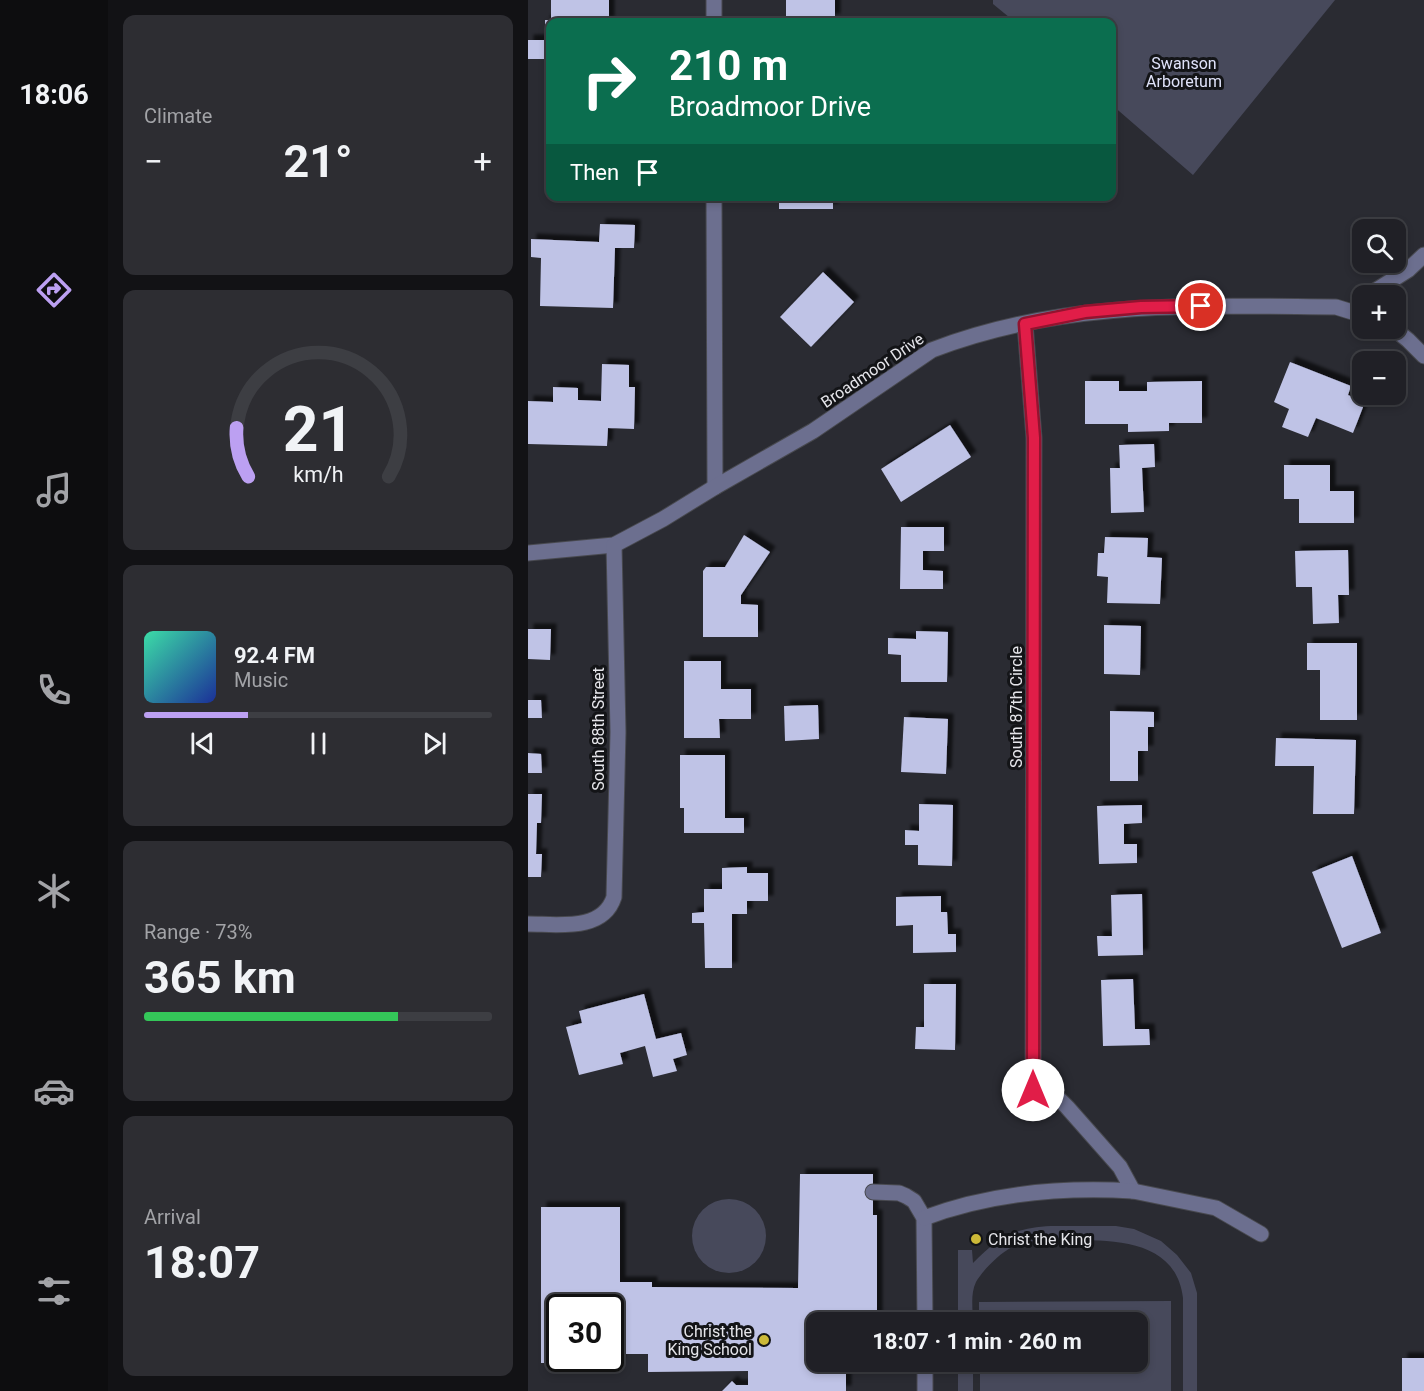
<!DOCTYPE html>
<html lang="en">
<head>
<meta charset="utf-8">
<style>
  :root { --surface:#202026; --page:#2d2d32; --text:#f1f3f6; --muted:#a2a3a7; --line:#3d3e43; --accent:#bca0f2 }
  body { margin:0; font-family:Roboto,sans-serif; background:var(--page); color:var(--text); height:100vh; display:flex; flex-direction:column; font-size:22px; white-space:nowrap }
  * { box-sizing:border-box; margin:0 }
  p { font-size:20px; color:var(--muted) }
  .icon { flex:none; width:33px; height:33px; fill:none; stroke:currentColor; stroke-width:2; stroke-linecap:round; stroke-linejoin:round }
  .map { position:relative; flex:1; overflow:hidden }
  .drawer { display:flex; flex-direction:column; gap:15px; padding:15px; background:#121215; width:420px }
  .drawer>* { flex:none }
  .guide { position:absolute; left:18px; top:18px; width:570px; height:183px; border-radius:12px; box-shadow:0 3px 9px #0003,0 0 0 2px var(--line); background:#0b6e4f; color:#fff; overflow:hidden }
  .tools { position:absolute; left:824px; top:219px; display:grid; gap:12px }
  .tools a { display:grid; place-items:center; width:54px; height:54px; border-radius:12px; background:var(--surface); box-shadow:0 3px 9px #0003,0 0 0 2px var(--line); font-size:30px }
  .speed { position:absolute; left:18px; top:1294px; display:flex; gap:12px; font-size:30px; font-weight:700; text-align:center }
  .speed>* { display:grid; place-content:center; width:78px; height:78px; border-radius:50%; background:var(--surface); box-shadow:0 3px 9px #0003,0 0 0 2px var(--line); line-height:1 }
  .speed .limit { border:3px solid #111; border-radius:9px; background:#fff; color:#111 }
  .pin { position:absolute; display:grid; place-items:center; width:51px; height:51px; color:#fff; margin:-26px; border:3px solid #fff; border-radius:50%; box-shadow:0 2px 6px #0007 }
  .me { position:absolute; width:66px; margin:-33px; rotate:0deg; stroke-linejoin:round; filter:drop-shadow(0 0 4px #0008) }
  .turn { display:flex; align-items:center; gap:21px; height:126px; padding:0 24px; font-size:27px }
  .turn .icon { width:78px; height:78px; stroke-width:2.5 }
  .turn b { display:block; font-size:42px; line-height:51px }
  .then { display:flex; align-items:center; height:57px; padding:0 24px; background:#0003; gap:12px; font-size:22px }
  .big { font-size:45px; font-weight:700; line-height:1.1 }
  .drawer .tile { flex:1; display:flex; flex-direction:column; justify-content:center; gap:9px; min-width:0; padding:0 21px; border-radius:12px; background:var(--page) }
  .drawer .dial { align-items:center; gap:0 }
  .dial svg { height:156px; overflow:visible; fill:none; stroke:var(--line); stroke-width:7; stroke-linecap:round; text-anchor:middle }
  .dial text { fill:var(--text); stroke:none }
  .song { display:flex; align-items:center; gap:18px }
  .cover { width:72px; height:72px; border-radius:9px; background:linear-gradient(135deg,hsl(160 70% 55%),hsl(230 70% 35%)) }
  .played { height:6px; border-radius:3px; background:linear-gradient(90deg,var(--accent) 30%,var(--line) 30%) }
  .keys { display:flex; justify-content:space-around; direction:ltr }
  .heat { display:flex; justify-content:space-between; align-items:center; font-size:33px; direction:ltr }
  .charge { height:9px; border-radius:4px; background:linear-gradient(90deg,#34c759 73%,var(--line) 0) }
  .trip { position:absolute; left:278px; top:1312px; width:342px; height:60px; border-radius:12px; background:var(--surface); box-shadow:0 3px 9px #0003,0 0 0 2px var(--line); font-weight:700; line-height:60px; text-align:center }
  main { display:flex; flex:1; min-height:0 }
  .tab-bar { display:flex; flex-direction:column; width:108px; justify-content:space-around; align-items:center; background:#0d0d0f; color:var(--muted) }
  .tab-bar .icon { width:42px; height:42px }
  .tab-bar .active { color:var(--accent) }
  .tab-bar b { font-size:27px; color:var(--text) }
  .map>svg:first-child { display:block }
  .green { fill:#47495b }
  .building { fill:#bfc3e6; fill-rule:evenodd; filter:url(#shadow) }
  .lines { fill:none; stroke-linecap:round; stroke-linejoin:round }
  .minor-casing { stroke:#48494f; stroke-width:17 }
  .minor { stroke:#6c6f8f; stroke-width:15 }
  .route-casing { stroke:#92132f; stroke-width:15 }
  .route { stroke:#e11d48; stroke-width:10 }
  .poi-dot { fill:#ccb938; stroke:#131417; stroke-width:2 }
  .labels { text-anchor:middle; stroke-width:6; stroke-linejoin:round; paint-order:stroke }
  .park-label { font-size:16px; fill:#e0e3fa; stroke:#131417 }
  .street-label { font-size:16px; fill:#e5e5ea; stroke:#131417 }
  .poi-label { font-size:16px; fill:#e5e5ea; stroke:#131417; text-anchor:start }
</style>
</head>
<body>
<main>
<nav class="tab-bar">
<b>18:06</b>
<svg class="icon active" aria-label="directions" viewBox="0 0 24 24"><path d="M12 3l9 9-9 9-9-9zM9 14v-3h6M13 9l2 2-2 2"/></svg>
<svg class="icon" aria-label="music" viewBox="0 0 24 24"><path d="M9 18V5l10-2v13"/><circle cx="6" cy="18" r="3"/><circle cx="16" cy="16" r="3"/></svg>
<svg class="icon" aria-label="phone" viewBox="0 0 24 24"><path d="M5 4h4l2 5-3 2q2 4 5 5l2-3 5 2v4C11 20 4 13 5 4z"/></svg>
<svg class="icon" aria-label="climate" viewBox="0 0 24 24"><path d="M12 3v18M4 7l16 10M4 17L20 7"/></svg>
<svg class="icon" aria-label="car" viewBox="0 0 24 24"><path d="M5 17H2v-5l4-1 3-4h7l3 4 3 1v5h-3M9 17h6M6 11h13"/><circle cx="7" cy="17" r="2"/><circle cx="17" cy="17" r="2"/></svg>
<svg class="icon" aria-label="filters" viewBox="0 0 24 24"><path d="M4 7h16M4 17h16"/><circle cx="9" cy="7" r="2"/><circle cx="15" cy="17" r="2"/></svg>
</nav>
<section class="drawer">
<div class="tile"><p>Climate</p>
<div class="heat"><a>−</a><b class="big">21°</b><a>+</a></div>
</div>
<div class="tile dial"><svg viewBox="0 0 100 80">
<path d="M14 69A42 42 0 1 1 86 69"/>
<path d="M14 69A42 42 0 0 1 8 44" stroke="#bca0f2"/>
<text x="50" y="56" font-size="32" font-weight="700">21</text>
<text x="50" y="72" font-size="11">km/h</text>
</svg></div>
<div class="tile">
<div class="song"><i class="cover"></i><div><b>92.4 FM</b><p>Music</p></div></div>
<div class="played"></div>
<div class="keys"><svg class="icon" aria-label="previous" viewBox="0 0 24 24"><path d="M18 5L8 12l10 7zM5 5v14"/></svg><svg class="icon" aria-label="pause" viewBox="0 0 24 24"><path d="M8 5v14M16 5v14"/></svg><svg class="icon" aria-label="next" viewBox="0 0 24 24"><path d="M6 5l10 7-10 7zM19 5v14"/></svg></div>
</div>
<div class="tile"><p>Range · 73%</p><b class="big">365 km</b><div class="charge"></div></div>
<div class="tile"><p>Arrival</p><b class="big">18:07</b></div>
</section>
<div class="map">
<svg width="896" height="1391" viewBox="0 0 896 1391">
  <defs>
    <filter id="shadow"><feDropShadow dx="5.5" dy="-5.5" stdDeviation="1.5" flood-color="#0009"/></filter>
  </defs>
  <rect width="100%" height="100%" fill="#2a2b32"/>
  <g class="green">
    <polygon points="465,0 807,0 665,175 584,105 584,22 487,22 465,4"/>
    <circle cx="201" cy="1236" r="37"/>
    <path d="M 523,1226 L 588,1226 L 606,1229 L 633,1241 L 649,1255 L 663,1273 L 669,1293 L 669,1391 L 655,1391 L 655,1298 C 648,1240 587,1240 542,1240 C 523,1240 501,1239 484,1247 C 471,1254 455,1270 448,1282 C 442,1294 445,1310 445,1323 L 430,1323 L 430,1250 L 444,1250 L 445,1263 C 470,1237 487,1228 523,1226 Z"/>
    <polygon points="643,1301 643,1391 452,1391 452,1362 609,1362 609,1323 451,1323 451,1302"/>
    <rect x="430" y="1362" width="15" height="29"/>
  </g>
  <g class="building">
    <polygon points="23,0 81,0 81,22 22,22 22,59 0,59 0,40 17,40 17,20 23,20"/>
    <polygon points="258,0 307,0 307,19 299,20 299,22 258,22"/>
    <rect x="251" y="196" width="54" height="13"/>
    <polygon points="72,224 107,225 106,248 87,248 85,308 12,306 13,258 3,257 3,239 71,242"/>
    <polygon points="295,272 326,302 283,347 252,317"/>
    <polygon points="762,362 823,386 820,395 837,402 825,433 788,418 780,437 754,427 761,409 746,402"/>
    <polygon points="74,364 101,365 101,387 107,387 106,429 80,428 79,446 0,444 0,401 25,402 25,387 50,388 50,400 73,401"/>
    <polygon points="557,381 591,381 591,391 619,391 619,382 674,381 674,423 641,423 641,431 600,432 600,424 557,424"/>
    <polygon points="422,425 443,457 373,502 353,469"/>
    <polygon points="626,444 627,467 614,468 616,512 583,513 582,468 592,468 591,445"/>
    <polygon points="756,465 802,465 802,491 826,491 826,523 771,523 771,499 756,499"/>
    <polygon points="373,527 416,527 416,551 395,551 395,570 415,571 415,589 372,589"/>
    <polygon points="216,535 242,552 213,595 213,604 230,605 230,637 175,637 175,571 178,567 197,567"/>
    <polygon points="577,537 620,538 619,557 634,558 632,604 579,603 580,577 569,576 570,553 576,553"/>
    <polygon points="820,550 821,595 810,595 811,623 785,624 784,587 768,587 767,551"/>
    <polygon points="576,625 613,626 612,675 576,674"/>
    <polygon points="0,629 23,629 22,660 0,659"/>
    <polygon points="388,631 420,632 419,682 373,682 373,655 360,654 360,638 388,639"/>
    <polygon points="779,643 829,643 829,720 792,720 792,670 779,670"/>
    <polygon points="156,661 193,661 193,689 223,689 223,719 191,719 192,738 156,738"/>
    <polygon points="0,700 13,700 14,718 0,718"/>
    <polygon points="290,705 291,739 257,741 256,706"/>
    <polygon points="582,711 626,712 626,727 620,727 620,751 610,751 610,781 582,781"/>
    <polygon points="376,717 420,719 418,774 373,772"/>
    <polygon points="748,738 828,740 826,814 785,814 786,766 747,766"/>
    <polygon points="0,753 13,754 14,773 0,773"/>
    <polygon points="152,755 197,755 197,818 216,818 216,833 156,833 156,808 152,808"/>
    <polygon points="0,794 14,794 13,823 9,823 8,854 14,854 13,877 0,877"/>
    <polygon points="391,804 425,805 424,866 390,865 390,845 377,845 377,830 391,831"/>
    <polygon points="614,805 614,823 596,824 596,844 609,844 609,863 571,864 569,806"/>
    <polygon points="824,856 853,933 814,948 784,872"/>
    <polygon points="219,867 219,873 240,873 240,901 219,901 219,914 204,914 204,968 177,968 176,923 164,923 164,913 176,912 176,889 194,889 194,868"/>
    <polygon points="614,894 615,955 570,956 569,936 584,936 583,895"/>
    <polygon points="413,896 413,912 419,912 420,934 428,934 428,952 385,953 385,925 368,926 368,897"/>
    <polygon points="605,979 607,1029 621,1029 622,1045 575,1046 573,980"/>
    <polygon points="396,984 428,984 427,1050 387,1049 388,1027 396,1027"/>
    <polygon points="116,994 128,1039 153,1033 159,1055 145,1059 149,1071 125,1077 117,1046 92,1053 95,1064 51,1075 38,1027 54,1023 51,1011"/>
    <path d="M 272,1174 L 345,1174 L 345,1215 L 349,1215 L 349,1323 L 288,1323 L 288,1362 L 349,1362 L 349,1371 L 318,1371 L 318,1391 L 194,1391 L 204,1381 L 208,1385 L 220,1385 L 220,1371 L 120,1372 L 120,1354 L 92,1354 L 92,1363 L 13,1363 L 13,1207 L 92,1207 L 92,1282 L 124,1282 L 124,1287 L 270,1288 ZM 32,1308 L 82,1308 L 82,1359 L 32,1359 Z"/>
    <rect x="874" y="1358" width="22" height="33"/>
  </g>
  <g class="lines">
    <g class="minor-casing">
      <g id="minor">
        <polyline points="186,0 186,22"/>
        <polyline points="186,196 187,487"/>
        <polyline points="839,296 880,270 896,255"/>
        <polyline points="497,324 506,438 505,1090 528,1096 539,1107 592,1167 605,1191"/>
        <polyline points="865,328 880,340 896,356"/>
        <path d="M 0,553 L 86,545 L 135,519 L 187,487 L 285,431 L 404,350 C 536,299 670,306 808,307 L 834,315"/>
        <path d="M 0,924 C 29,924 75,932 86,897 L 90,732 L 86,545"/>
        <polyline points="345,1192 371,1193 378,1196 386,1201 396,1218 397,1323"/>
        <path d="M 396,1218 C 462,1193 535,1187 605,1191 L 688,1208 L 733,1234"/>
        <polyline points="397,1362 397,1391"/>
      </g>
    </g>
    <use href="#minor" class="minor"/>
  </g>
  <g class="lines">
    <g class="route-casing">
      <polyline id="route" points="505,1090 506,438 497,324 557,312 613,307 673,306"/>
    </g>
    <use href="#route" class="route"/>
  </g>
  <g class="poi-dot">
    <circle cx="448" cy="1239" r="6"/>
    <circle cx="236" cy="1340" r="6"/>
  </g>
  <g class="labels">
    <g class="park-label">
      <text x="656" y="69">Swanson<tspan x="656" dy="18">Arboretum</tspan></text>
    </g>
    <g class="street-label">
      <text transform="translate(344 370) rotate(-34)" y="6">Broadmoor Drive</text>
      <text transform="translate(488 707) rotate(-90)" y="6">South 87th Circle</text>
      <text transform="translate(70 729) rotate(-90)" y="6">South 88th Street</text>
    </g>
    <g class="poi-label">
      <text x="460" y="1245">Christ the King</text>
      <text x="224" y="1337" text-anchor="end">Christ the<tspan x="224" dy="18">King School</tspan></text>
    </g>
  </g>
</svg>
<div class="tools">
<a><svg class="icon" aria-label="search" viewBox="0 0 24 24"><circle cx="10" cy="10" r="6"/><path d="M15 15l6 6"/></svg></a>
<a>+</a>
<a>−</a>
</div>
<div class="speed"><div class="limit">30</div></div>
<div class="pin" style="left:673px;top:306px;background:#d93025"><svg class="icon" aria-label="arrive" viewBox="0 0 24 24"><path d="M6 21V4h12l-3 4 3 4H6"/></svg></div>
<svg class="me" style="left:505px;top:1090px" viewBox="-20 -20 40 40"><circle r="19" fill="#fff"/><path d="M0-13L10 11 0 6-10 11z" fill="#e11d48"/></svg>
<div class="trip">18:07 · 1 min · 260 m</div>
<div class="guide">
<div class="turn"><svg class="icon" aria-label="right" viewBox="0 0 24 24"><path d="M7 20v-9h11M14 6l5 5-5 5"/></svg><div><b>210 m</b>Broadmoor Drive</div></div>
<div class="then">Then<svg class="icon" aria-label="arrive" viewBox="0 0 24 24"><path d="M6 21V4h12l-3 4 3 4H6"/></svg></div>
</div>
</div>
</main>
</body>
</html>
